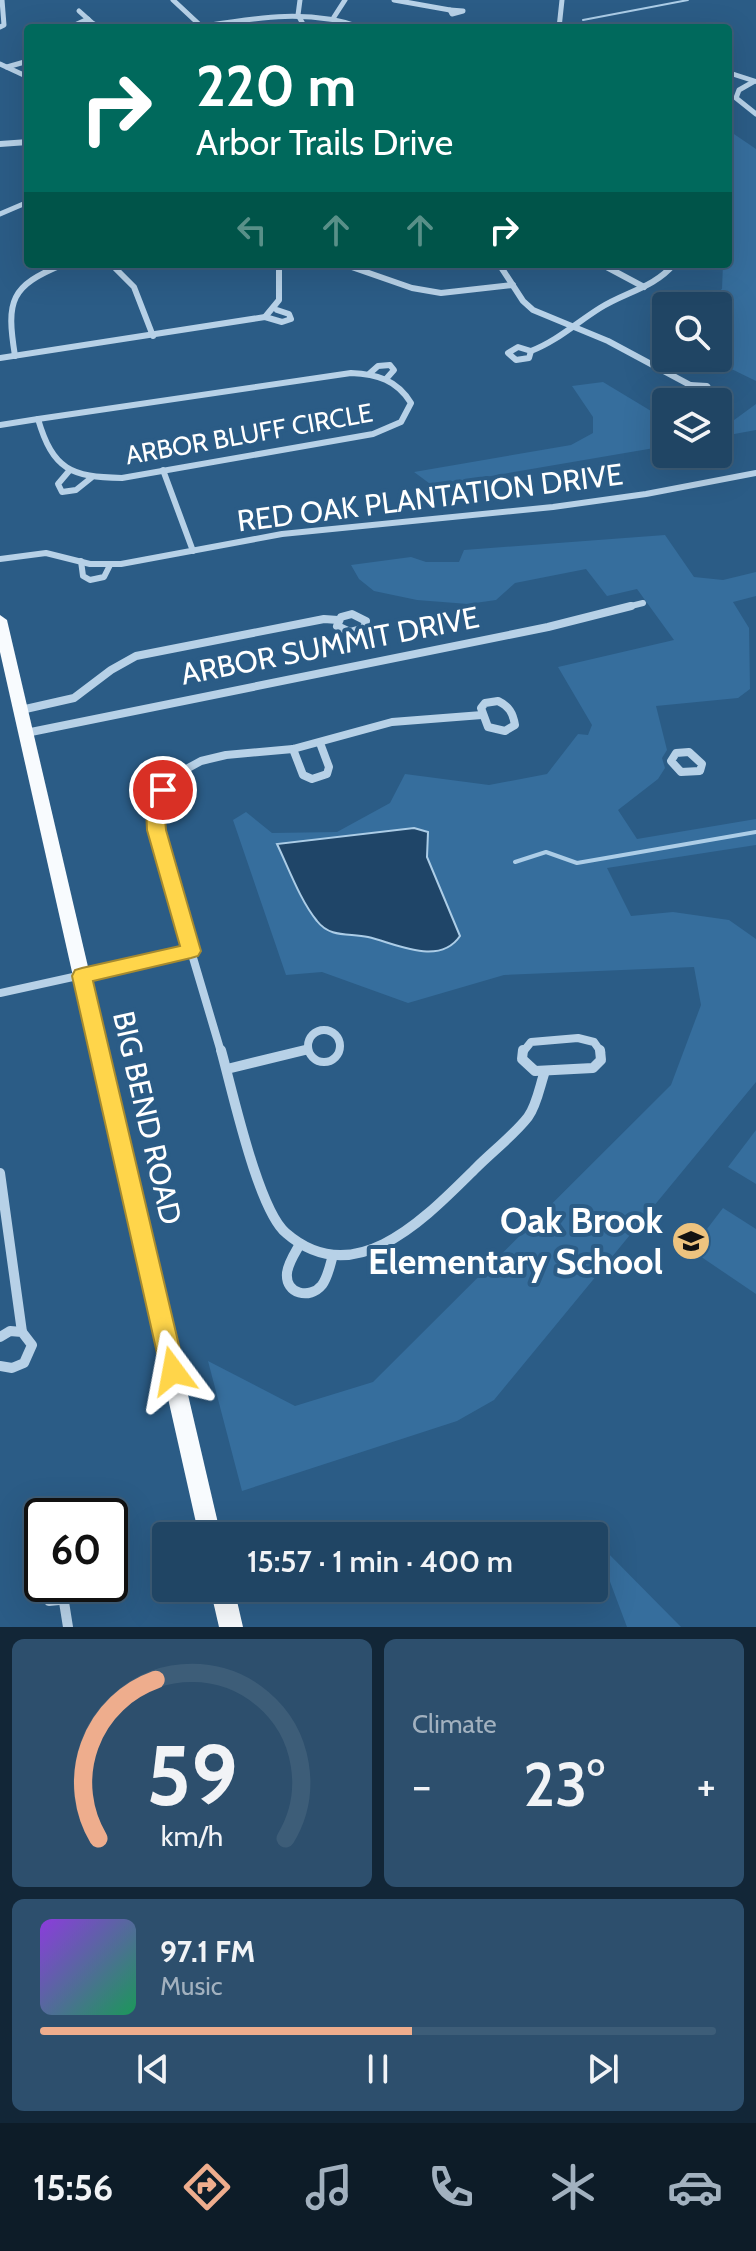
<!DOCTYPE html>
<html lang="en">
<head>
<meta charset="utf-8">
<style>
  :root { --surface:#204564; --page:#2d4f6d; --text:#f1f3f6; --muted:#a2b1bf; --line:#3d5d78; --accent:#eead8d }
  body { margin:0; font-family:Cabin,sans-serif; background:var(--page); color:var(--text); height:100vh; display:flex; flex-direction:column; font-size:30px; white-space:nowrap }
  * { box-sizing:border-box; margin:0 }
  p { font-size:26px; color:var(--muted) }
  .icon { flex:none; width:44px; height:44px; fill:none; stroke:currentColor; stroke-width:2; stroke-linecap:round; stroke-linejoin:round }
  .map { position:relative; height:1627px; overflow:hidden }
  .sheet { display:flex; flex-direction:column; gap:12px; padding:12px; background:#122637; flex:1 }
  .sheet>* { flex:none }
  .hud { position:absolute; left:24px; top:24px; width:708px; height:244px; border-radius:8px; box-shadow:0 8px 32px #0002,0 0 0 2px var(--line); background:#00695c; color:#fff; overflow:hidden }
  .tools { position:absolute; left:652px; top:292px; display:grid; gap:16px }
  .tools a { display:grid; place-items:center; width:80px; height:80px; border-radius:8px; background:var(--surface); box-shadow:0 8px 32px #0002,0 0 0 2px var(--line); font-size:40px }
  .speed { position:absolute; left:24px; top:1498px; display:flex; gap:16px; font-size:40px; font-weight:700; text-align:center }
  .speed>* { display:grid; place-content:center; width:104px; height:104px; border-radius:50%; background:var(--surface); box-shadow:0 8px 32px #0002,0 0 0 2px var(--line); line-height:1 }
  .speed .limit { border:4px solid #111; border-radius:12px; background:#fff; color:#111 }
  .pin { position:absolute; display:grid; place-items:center; width:68px; height:68px; color:#fff; margin:-34px; border:4px solid #fff; border-radius:50%; box-shadow:0 2px 8px #0007 }
  .me { position:absolute; width:88px; margin:-44px; rotate:347deg; stroke-linejoin:round; filter:drop-shadow(0 0 6px #0008) }
  .turn { display:flex; align-items:center; gap:28px; height:168px; padding:0 40px; font-size:36px }
  .turn .icon { width:104px; height:104px; stroke-width:2.5 }
  .turn b { display:block; font-size:56px; line-height:68px }
  .lanes { display:flex; align-items:center; height:76px; padding:0 40px; background:#0003; justify-content:center; gap:40px; direction:ltr }
  .lanes .off { opacity:.35 }
  .big { font-size:60px; font-weight:600; line-height:1.1 }
  .sheet .card { flex:1; display:flex; flex-direction:column; justify-content:center; gap:12px; min-width:0; padding:0 28px; border-radius:12px; background:var(--page) }
  .sheet .dial { align-items:center; gap:0 }
  .dial svg { height:208px; overflow:visible; fill:none; stroke:var(--line); stroke-width:7; stroke-linecap:round; text-anchor:middle }
  .dial text { fill:var(--text); stroke:none }
  .song { display:flex; align-items:center; gap:24px }
  .cover { width:96px; height:96px; border-radius:12px; background:linear-gradient(135deg,hsl(270 70% 55%),hsl(150 70% 35%)) }
  .played { height:8px; border-radius:4px; background:linear-gradient(90deg,var(--accent) 55%,var(--line) 55%) }
  .keys { display:flex; justify-content:space-around; direction:ltr }
  .heat { display:flex; justify-content:space-between; align-items:center; font-size:44px; direction:ltr }
  .sheet .tiles { flex:1; display:grid; gap:12px; grid-template-columns:1fr 1fr }
  .card:last-child { grid-column:span 2 }
  .trip { position:absolute; left:152px; top:1522px; width:456px; height:80px; border-radius:8px; background:var(--surface); box-shadow:0 8px 32px #0002,0 0 0 2px var(--line); font-weight:600; line-height:80px; text-align:center }
  .tabs { display:flex; height:128px; justify-content:space-around; align-items:center; background:#0d1c28; color:var(--muted) }
  .tabs .icon { width:56px; height:56px }
  .tabs .selected { color:var(--accent) }
  .tabs b { font-size:36px; color:var(--text) }
  .map>svg:first-child { display:block }
  .green { fill:#366e9d }
  .water { fill:#1f4568; stroke:#accde7; stroke-width:2 }
  .lines { fill:none; stroke-linecap:round; stroke-linejoin:round }
  .stream-far1 { stroke:#accde7; stroke-width:2 }
  .stream { stroke:#accde7; stroke-width:4 }
  .minor-far3 { stroke:#b7d1e7; stroke-width:5 }
  .minor-far2 { stroke:#b7d1e7; stroke-width:6 }
  .minor-far1 { stroke:#b7d1e7; stroke-width:8 }
  .minor { stroke:#b7d1e7; stroke-width:10 }
  .tertiary { fill:#b7d1e7; fill-rule:evenodd }
  .primary { fill:#f8fbfe; fill-rule:evenodd }
  .route { fill:#ffd54a; stroke:#a68a30; stroke-width:2 }
  .labels { text-anchor:middle; stroke-width:8; stroke-linejoin:round; paint-order:stroke }
  .far-street-label { font-size:26px; fill:#fff; stroke:#2b5c86 }
  .street-label { font-size:30px; fill:#fff; stroke:#2b5c86 }
  .near-poi-label { font-size:36px; font-weight:bold; fill:#fff; stroke:#2b5c86; text-anchor:end }
</style>
</head>
<body>
<div class="map">
<svg width="756" height="1627" viewBox="0 0 756 1627">
  <rect width="100%" height="100%" fill="#2b5c86"/>
  <g class="green">
    <polygon points="728,130 756,149 756,381 709,358 718,358 718,306 696,306 722,289 723,264 728,264"/>
    <polygon points="603,382 666,420 666,446 433,486 414,472 571,445 593,433 593,417 572,386"/>
    <polygon points="756,404 756,430 718,437 718,425 730,423"/>
    <polygon points="665,535 694,577 723,580 756,572 756,596 733,602 749,628 750,689 738,698 656,706 667,750 662,758 665,768 658,779 618,810 637,839 756,819 756,845 607,868 631,916 673,912 729,920 756,939 756,1082 494,1400 457,1421 242,1491 208,1361 295,1406 373,1382 671,1085 701,1005 694,967 504,975 408,1003 322,972 286,975 233,820 246,812 272,833 337,832 390,803 405,774 489,785 547,774 578,734 588,735 592,725 558,667 674,640 637,589 607,596 586,569 515,583 496,600 468,604 417,600 374,591 359,579 351,565 411,557 426,562 459,562 464,550"/>
    <polygon points="756,1130 756,1184 728,1167"/>
    <polygon points="723,1208 756,1229 756,1294 691,1250"/>
    <polygon points="594,1539 681,1627 627,1627"/>
  </g>
  <path class="water" d="M 414,828 L 428,832 L 427,857 L 460,936 C 439,967 395,943 368,937 C 349,933 330,938 317,921 C 300,900 289,869 277,844 Z"/>
  <g class="lines">
    <polyline class="stream-far1" points="583,20 688,0"/>
    <polyline class="stream" points="515,862 546,852 577,863 756,832"/>
    <g class="minor-far3">
      <polyline points="173,0 202,27"/>
      <polyline points="300,0 298,15 303,24 301,28"/>
      <polyline points="394,0 450,10"/>
      <polygon points="450,10 463,11 452,14"/>
      <polyline points="79,11 98,28"/>
      <polyline points="334,17 345,0"/>
      <polyline points="88,19 77,24 94,24"/>
      <polyline points="0,27 4,25 2,0"/>
      <path d="M 191,28 C 249,19 306,7 363,28"/>
      <polyline points="559,28 562,0"/>
      <polyline points="0,64 28,77"/>
      <polyline points="7,67 28,61"/>
      <polyline points="753,82 739,90 736,98 756,114"/>
      <polyline points="0,214 28,202"/>
      <polyline points="343,264 347,265"/>
      <polyline points="601,264 604,265"/>
      <polyline points="60,265 64,264"/>
    </g>
    <g class="minor-far2">
      <polyline points="111,264 134,287 153,336"/>
      <polyline points="343,264 412,288 441,293 513,285"/>
      <polyline points="499,264 523,301 533,310 608,341 690,385"/>
      <polyline points="601,264 644,287"/>
      <polyline points="265,317 282,322 291,319 289,314 277,310"/>
      <polygon points="518,347 531,351 529,358 516,360 508,353"/>
      <path d="M 531,351 C 557,341 576,323 600,308 C 625,292 654,288 674,264"/>
      <path d="M 15,356 C 6,300 10,286 64,264"/>
      <polyline points="0,358 265,317 279,300 279,264"/>
      <path d="M 351,373 C 377,374 397,380 411,403 L 401,422 L 373,434 L 122,478 C 71,477 53,470 38,419 Z"/>
      <polyline points="369,374 378,366 390,365 394,370 386,379"/>
      <path d="M 690,385 L 707,386 L 711,392 C 704,398 696,396 689,392 Z"/>
      <polyline points="0,425 38,419"/>
      <polyline points="163,470 193,551"/>
      <polyline points="69,471 58,484 62,492 76,490 91,478"/>
      <polyline points="0,559 46,553 90,564 121,564 282,534 553,507 646,494 756,473"/>
      <polyline points="81,561 83,576 90,580 104,577 110,565"/>
      <polyline points="623,608 643,603"/>
    </g>
    <g class="minor-far1">
      <polygon points="352,614 366,621 364,628 350,632 337,626 341,617"/>
      <path d="M 498,701 C 509,706 513,713 515,725 L 505,731 L 488,727 L 481,708 L 485,703 Z"/>
      <polyline points="21,710 74,698 111,670 136,656 324,619 338,620"/>
      <polyline points="26,733 548,627 631,606"/>
      <polyline points="293,749 303,775 312,779 327,774 329,767 320,743"/>
      <polygon points="689,752 702,764 700,771 681,772 671,761 676,753"/>
      <polyline points="163,790 140,779 143,767 158,763 179,773"/>
      <polyline points="191,951 157,830 155,808 163,790 179,773 201,761 226,755 293,749 392,722 482,715"/>
      <polyline points="0,993 191,951 221,1052"/>
      <circle cx="324" cy="1046" r="16"/>
      <polyline points="296,1052 306,1050"/>
      <polyline points="523,1052 531,1042 578,1038 594,1042 601,1052"/>
    </g>
    <g class="minor">
      <path d="M 221,1050 C 232,1089 258,1210 286,1233 C 356,1294 428,1215 476,1168 C 493,1151 514,1135 528,1117 C 537,1105 540,1085 545,1071"/>
      <polyline points="523,1050 522,1059 535,1071 593,1068 601,1060 600,1050"/>
      <polyline points="227,1069 305,1050"/>
      <polyline points="0,1173 22,1332"/>
      <path d="M 300,1244 C 295,1253 288,1263 287,1273 C 285,1294 310,1300 322,1285 C 328,1277 330,1265 333,1255"/>
      <polyline points="0,1337 10,1331 22,1332 32,1345 24,1363 12,1368 0,1366"/>
      <polyline points="42,1570 40,1589 49,1601 69,1599 82,1584"/>
      <polyline points="64,1602 68,1627"/>
    </g>
    <g class="tertiary">
      <polygon points="728,70 756,79 756,84 728,75"/>
      <polygon points="28,139 28,145 0,147 0,141"/>
    </g>
    <g class="primary">
      <polygon points="0,615 7,620 221,1536 199,1536 0,652"/>
      <polygon points="210,1588 234,1588 243,1627 219,1627"/>
    </g>
  </g>
  <polygon class="route" points="163,783 172,790 164,808 166,830 201,951 198,956 191,958 93,981 185,1371 181,1380 173,1383 164,1380 161,1371 72,976 75,970 82,968 180,946 147,830 146,808 157,785"/>
  <defs>
    <g id="school-disc" transform="scale(2)"><circle r="9.5" fill="#edc37f" stroke="#2b5c86"/><path d="M0-5L7-2L0 1L-7-2ZM-4 1L0 2.5L4 1V4Q0 6-4 4Z" fill="#111"/></g>
  </defs>
  <g fill-rule="evenodd">
    <use href="#school-disc" x="691" y="1241"/>
  </g>
  <g class="labels">
    <g class="far-street-label">
      <text transform="translate(249 434) rotate(-10)" y="9">ARBOR BLUFF CIRCLE</text>
    </g>
    <g class="street-label">
      <text transform="translate(430 498) rotate(-7)" y="10">RED OAK PLANTATION DRIVE</text>
      <text transform="translate(330 646) rotate(-11)" y="10">ARBOR SUMMIT DRIVE</text>
      <text transform="translate(147 1118) rotate(77)" y="10">BIG BEND ROAD</text>
    </g>
    <g class="near-poi-label">
      <text x="663" y="1233">Oak Brook<tspan x="663" dy="41">Elementary School</tspan></text>
    </g>
  </g>
</svg>
<div class="tools">
<a><svg class="icon" aria-label="search" viewBox="0 0 24 24"><circle cx="10" cy="10" r="6"/><path d="M15 15l6 6"/></svg></a>
<a><svg class="icon" aria-label="layers" viewBox="0 0 24 24"><path d="M12 4l9 5-9 5-9-5zM3 14l9 5 9-5"/></svg></a>
</div>
<div class="speed"><div class="limit">60</div></div>
<div class="pin" style="left:163px;top:790px;background:#d93025"><svg class="icon" aria-label="arrive" viewBox="0 0 24 24"><path d="M6 21V4h12l-3 4 3 4H6"/></svg></div>
<svg class="me" style="left:173px;top:1371px" viewBox="-20 -20 40 40"><path d="M0-17L14 15 0 8-14 15z" fill="#ffd54a" stroke="#fff" stroke-width="4"/></svg>
<div class="trip">15:57 · 1 min · 400 m</div>
<div class="hud">
<div class="turn"><svg class="icon" aria-label="right" viewBox="0 0 24 24"><path d="M7 20v-9h11M14 6l5 5-5 5"/></svg><div><b>220 m</b>Arbor Trails Drive</div></div>
<div class="lanes"><svg class="icon off" aria-label="left" viewBox="0 0 24 24"><path d="M17 20v-9H6M10 6l-5 5 5 5"/></svg><svg class="icon off" aria-label="ahead" viewBox="0 0 24 24"><path d="M12 20V5M6 11l6-6 6 6"/></svg><svg class="icon off" aria-label="ahead" viewBox="0 0 24 24"><path d="M12 20V5M6 11l6-6 6 6"/></svg><svg class="icon" aria-label="right" viewBox="0 0 24 24"><path d="M7 20v-9h11M14 6l5 5-5 5"/></svg></div>
</div>
</div>
<section class="sheet">
<div class="tiles">
<div class="card dial"><svg viewBox="0 0 100 80">
<path d="M14 69A42 42 0 1 1 86 69"/>
<path d="M14 69A42 42 0 0 1 36 8" stroke="#eead8d"/>
<text x="50" y="56" font-size="32" font-weight="700">59</text>
<text x="50" y="72" font-size="11">km/h</text>
</svg></div>
<div class="card"><p>Climate</p>
<div class="heat"><a>−</a><b class="big">23°</b><a>+</a></div>
</div>
<div class="card">
<div class="song"><i class="cover"></i><div><b>97.1 FM</b><p>Music</p></div></div>
<div class="played"></div>
<div class="keys"><svg class="icon" aria-label="previous" viewBox="0 0 24 24"><path d="M18 5L8 12l10 7zM5 5v14"/></svg><svg class="icon" aria-label="pause" viewBox="0 0 24 24"><path d="M8 5v14M16 5v14"/></svg><svg class="icon" aria-label="next" viewBox="0 0 24 24"><path d="M6 5l10 7-10 7zM19 5v14"/></svg></div>
</div>
</div>
</section>
<nav class="tabs">
<b>15:56</b>
<svg class="icon selected" aria-label="directions" viewBox="0 0 24 24"><path d="M12 3l9 9-9 9-9-9zM9 14v-3h6M13 9l2 2-2 2"/></svg>
<svg class="icon" aria-label="music" viewBox="0 0 24 24"><path d="M9 18V5l10-2v13"/><circle cx="6" cy="18" r="3"/><circle cx="16" cy="16" r="3"/></svg>
<svg class="icon" aria-label="phone" viewBox="0 0 24 24"><path d="M5 4h4l2 5-3 2q2 4 5 5l2-3 5 2v4C11 20 4 13 5 4z"/></svg>
<svg class="icon" aria-label="climate" viewBox="0 0 24 24"><path d="M12 3v18M4 7l16 10M4 17L20 7"/></svg>
<svg class="icon" aria-label="car" viewBox="0 0 24 24"><path d="M5 17H2v-5l4-1 3-4h7l3 4 3 1v5h-3M9 17h6M6 11h13"/><circle cx="7" cy="17" r="2"/><circle cx="17" cy="17" r="2"/></svg>
</nav>
</body>
</html>
